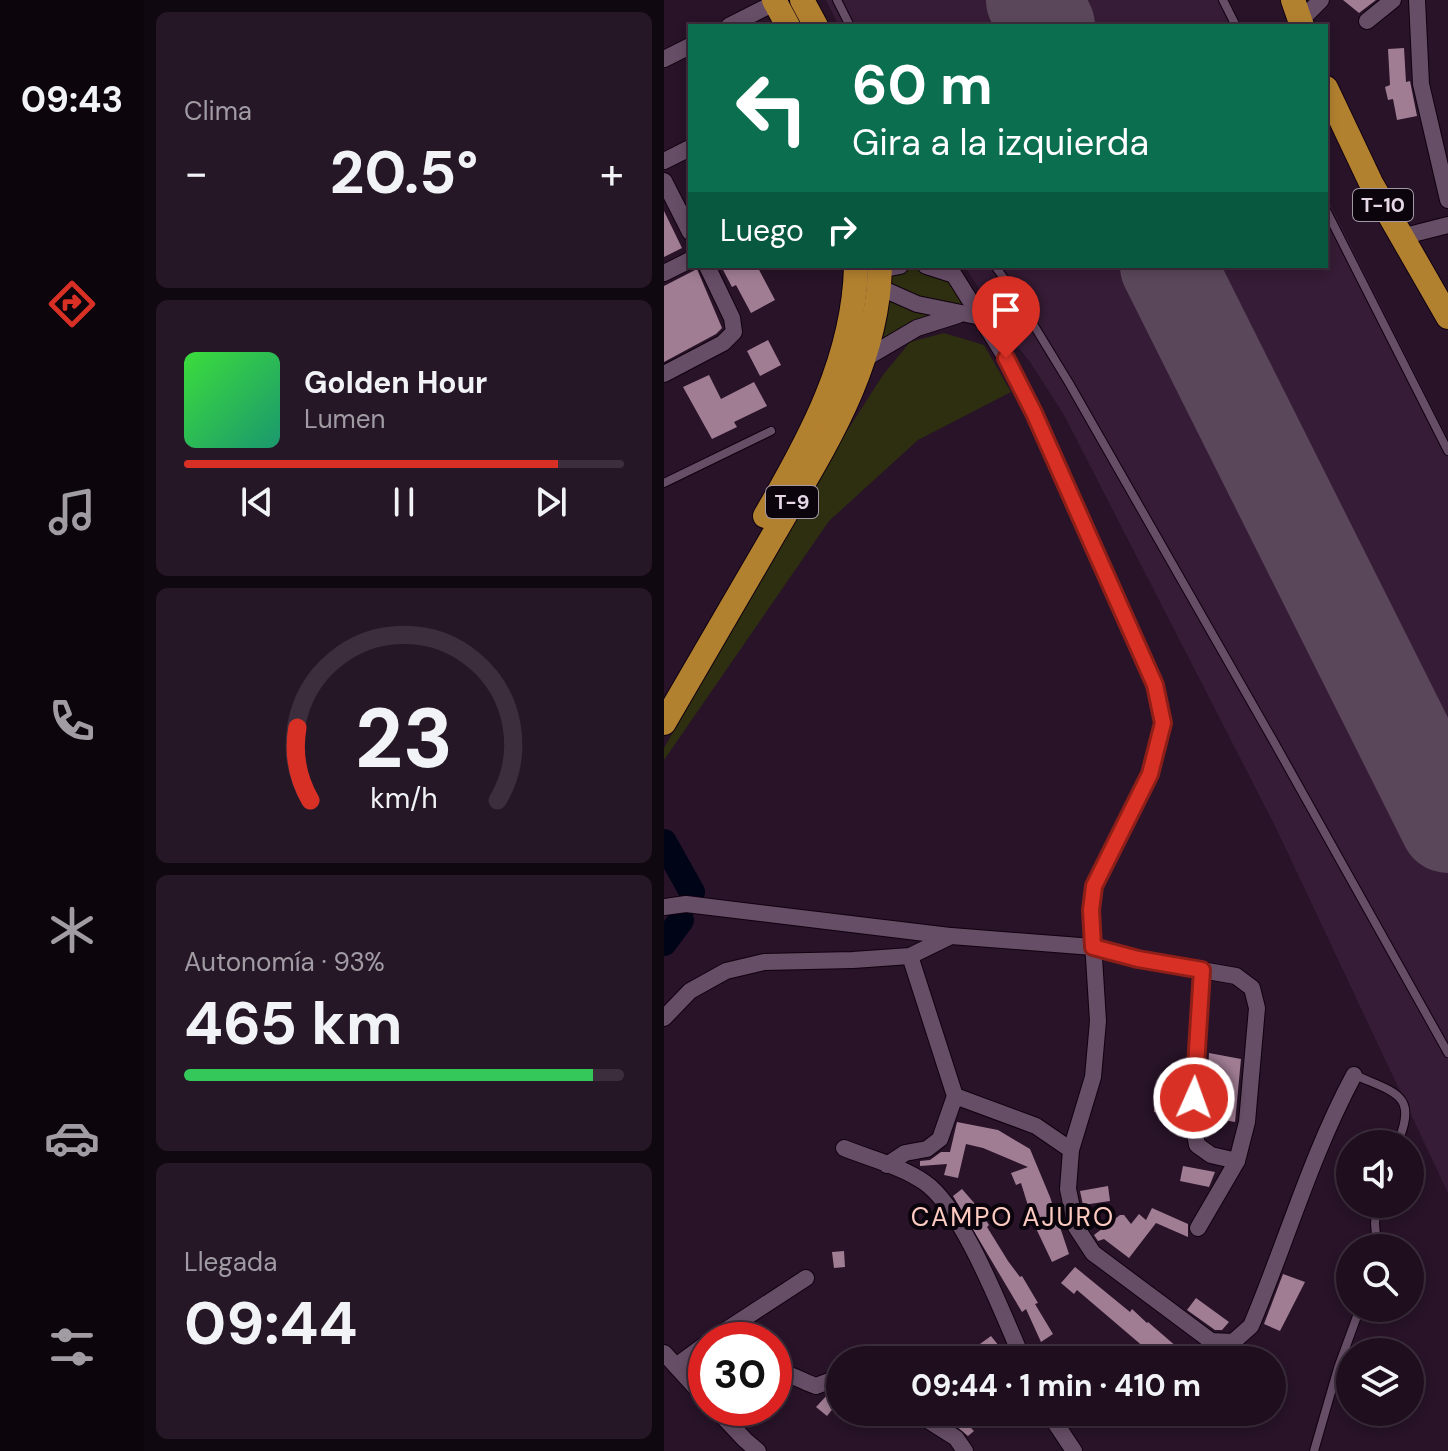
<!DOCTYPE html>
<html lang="es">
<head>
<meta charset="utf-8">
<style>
  :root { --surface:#1e0e1e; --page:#261727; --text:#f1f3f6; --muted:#a19ca4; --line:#3c2e3c; --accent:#d93025 }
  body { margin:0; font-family:"DM Sans",sans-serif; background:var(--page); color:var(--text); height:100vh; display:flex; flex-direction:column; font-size:30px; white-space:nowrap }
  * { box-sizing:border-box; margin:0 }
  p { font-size:26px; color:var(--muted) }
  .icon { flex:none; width:44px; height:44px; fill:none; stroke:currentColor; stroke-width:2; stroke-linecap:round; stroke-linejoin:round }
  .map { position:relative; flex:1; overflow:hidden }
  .panel { display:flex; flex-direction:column; gap:12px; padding:12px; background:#100810; width:520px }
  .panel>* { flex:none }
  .guide { position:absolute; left:24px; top:24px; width:640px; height:244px; border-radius:0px; box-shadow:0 4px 12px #0003,0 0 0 2px var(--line); background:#0b6e4f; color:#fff; overflow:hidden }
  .controls { position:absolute; left:672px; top:1130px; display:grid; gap:16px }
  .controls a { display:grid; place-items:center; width:88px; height:88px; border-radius:50%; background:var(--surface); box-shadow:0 4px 12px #0003,0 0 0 2px var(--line); font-size:40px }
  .speed { position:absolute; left:24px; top:1322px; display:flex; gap:16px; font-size:40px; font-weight:700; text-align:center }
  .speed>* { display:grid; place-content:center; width:104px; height:104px; border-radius:50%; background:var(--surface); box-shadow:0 4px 12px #0003,0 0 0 2px var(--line); line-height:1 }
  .speed .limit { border:12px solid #d22; background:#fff; color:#111 }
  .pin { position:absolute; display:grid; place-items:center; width:68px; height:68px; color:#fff; margin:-82px -34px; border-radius:50% 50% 50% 0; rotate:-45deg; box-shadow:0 0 8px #0007 }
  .pin .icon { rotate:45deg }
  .me { position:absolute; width:88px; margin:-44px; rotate:2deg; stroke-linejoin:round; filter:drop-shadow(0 0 6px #0008) }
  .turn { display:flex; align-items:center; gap:28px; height:168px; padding:0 32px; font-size:36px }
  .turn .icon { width:104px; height:104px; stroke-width:2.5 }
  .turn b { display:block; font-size:56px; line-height:68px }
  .then { display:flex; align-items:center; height:76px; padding:0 32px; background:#0003; gap:16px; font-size:30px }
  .big { font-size:60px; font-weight:700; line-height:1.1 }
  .panel .widget { flex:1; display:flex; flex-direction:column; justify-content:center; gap:12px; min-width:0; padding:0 28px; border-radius:12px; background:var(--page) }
  .panel .dial { align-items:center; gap:0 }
  .dial svg { height:208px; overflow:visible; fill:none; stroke:var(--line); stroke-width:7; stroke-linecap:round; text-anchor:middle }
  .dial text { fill:var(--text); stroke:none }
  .song { display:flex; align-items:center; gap:24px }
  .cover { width:96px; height:96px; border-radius:12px; background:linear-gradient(135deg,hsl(120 70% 55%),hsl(160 70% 35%)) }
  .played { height:8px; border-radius:4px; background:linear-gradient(90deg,var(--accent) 85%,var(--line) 85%) }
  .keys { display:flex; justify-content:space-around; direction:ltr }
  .heat { display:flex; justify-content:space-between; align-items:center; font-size:44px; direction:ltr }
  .charge { height:12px; border-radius:6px; background:linear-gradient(90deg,#34c759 93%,var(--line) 0) }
  .trip { position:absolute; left:162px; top:1346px; width:460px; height:80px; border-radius:40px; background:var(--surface); box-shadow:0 4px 12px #0003,0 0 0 2px var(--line); font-weight:700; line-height:80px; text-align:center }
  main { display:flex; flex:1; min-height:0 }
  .tab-bar { display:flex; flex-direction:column; width:144px; justify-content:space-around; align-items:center; background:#0c060c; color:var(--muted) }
  .tab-bar .icon { width:56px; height:56px }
  .tab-bar .current { color:var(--accent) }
  .tab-bar b { font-size:36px; color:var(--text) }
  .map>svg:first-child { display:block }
  .built { fill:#361c36 }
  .green { fill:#2d2f10 }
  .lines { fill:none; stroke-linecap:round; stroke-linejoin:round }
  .river { stroke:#000417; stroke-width:26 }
  .runway { stroke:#5a485a; stroke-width:96 }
  .building { fill:#a17d94 }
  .service-casing { stroke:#100110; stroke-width:10 }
  .minor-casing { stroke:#100110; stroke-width:18 }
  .trunk-casing { stroke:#100110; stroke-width:26 }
  .service { stroke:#664e66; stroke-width:8 }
  .minor { stroke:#664e66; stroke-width:16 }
  .trunk { stroke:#b28130; stroke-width:24 }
  .route-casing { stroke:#8d1f18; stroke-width:20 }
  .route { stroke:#d93025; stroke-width:14 }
  .labels { text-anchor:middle; stroke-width:8; stroke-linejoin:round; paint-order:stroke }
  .shield { fill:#0b040c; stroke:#a498a5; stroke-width:2 }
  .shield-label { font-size:20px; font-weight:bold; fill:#e6d8e6 }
  .quarter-label { font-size:26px; letter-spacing:2px; fill:#fecbc1; stroke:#0b040c }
</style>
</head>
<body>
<main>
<nav class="tab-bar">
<b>09:43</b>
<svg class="icon current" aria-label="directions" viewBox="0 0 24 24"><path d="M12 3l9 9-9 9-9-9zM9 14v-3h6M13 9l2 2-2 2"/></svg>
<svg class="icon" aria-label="music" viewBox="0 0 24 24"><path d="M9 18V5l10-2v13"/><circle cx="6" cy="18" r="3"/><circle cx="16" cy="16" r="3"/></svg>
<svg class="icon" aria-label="phone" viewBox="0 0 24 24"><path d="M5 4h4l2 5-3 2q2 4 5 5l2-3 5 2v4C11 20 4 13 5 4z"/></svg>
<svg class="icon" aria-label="climate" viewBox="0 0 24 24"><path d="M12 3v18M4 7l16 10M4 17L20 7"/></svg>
<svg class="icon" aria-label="car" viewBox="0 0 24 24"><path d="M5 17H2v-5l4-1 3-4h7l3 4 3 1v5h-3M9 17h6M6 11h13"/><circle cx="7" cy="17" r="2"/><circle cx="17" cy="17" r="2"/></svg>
<svg class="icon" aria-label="filters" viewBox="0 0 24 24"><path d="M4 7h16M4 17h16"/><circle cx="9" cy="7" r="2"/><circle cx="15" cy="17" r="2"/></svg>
</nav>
<section class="panel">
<div class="widget"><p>Clima</p>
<div class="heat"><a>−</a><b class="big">20.5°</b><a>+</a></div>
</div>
<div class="widget">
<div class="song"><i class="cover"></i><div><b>Golden Hour</b><p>Lumen</p></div></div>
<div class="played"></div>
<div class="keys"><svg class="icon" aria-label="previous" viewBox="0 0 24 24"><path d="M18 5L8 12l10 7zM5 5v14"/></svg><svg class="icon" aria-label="pause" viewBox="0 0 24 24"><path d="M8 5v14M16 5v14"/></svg><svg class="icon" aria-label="next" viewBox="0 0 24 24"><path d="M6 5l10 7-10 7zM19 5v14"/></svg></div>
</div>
<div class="widget dial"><svg viewBox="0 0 100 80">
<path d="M14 69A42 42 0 1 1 86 69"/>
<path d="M14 69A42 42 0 0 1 9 41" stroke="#d93025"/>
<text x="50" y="56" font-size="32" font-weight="700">23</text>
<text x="50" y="72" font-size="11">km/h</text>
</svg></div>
<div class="widget"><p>Autonomía · 93%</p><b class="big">465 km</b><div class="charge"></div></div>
<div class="widget"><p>Llegada</p><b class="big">09:44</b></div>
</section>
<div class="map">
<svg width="784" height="1451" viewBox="0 0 784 1451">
  <rect width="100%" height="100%" fill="#281328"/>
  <g class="built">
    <polygon points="162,0 565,0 577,26 175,26"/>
    <polygon points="662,196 784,439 784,1193 612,828 400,415 366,362 339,329 301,266 662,266"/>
  </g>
  <g class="green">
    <polygon points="216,266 284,266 317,317 301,313 202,358"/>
    <polygon points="280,333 320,345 347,392 254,440 165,521 0,760 0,748 172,448 219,375 246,342"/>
  </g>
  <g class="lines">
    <g class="river">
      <polyline points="0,842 28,892"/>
      <polyline points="0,943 17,920"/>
    </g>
    <g class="runway">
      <polyline points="370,0 383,26"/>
      <polyline points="504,266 784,825"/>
    </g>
  </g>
  <g class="building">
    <polygon points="679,0 712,0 695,13"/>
    <polygon points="740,48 742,82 746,81 753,116 733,120 729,99 724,100 721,87 726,85 724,49"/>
    <polygon points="0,211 18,248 0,257"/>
    <polygon points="57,266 93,266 111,300 87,313 72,285 68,287"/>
    <polygon points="33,269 58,328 52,334 0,362 0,286"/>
    <polygon points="104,340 117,365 96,376 83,351"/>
    <polygon points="45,375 57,399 90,382 103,406 70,422 73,427 48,439 19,387"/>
    <polygon points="545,1053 577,1059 571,1122 542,1117"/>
    <polygon points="490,1089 504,1089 504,1093 521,1093 520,1112 490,1112"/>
    <polygon points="293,1122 334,1130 366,1149 386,1197 405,1254 388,1262 369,1222 357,1183 352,1185 347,1173 364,1167 319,1148 302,1144 294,1178 280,1175 283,1164 256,1166 256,1161 266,1160 277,1152 286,1152"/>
    <polygon points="519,1166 551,1172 545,1187 516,1181"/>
    <polygon points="444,1186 446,1201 419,1205 416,1191"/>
    <polygon points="298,1189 318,1212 317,1213 325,1225 323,1227 344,1261 356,1277 358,1276 374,1303 371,1304 389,1334 377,1342 362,1309 358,1312 289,1196"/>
    <polygon points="488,1208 524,1224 524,1237 492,1223 465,1258 440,1239 434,1241 430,1235 456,1215 460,1215 467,1224 475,1214 482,1220"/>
    <polygon points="180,1251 181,1267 170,1268 168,1252"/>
    <polygon points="411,1267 466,1312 468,1309 483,1323 484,1322 528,1360 495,1360 413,1290 410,1294 397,1283"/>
    <polygon points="619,1274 641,1282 616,1331 600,1324"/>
    <polygon points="532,1298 565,1322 558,1330 551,1330 523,1310"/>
    <polygon points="327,1336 335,1346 331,1349 340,1360 317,1360 309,1349"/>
    <polygon points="165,1393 175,1401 163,1416 152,1407"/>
    <polygon points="275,1412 291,1412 310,1431 304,1436"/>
  </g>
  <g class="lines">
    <g class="service-casing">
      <g id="service">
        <polyline points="173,0 186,26"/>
        <polyline points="559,0 572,26"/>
        <polyline points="662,210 784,451"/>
        <polyline points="331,266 349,291 405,383 610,742 784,1053"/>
        <polyline points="0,483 107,431"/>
        <path d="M 691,1075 C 731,1093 755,1094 733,1144"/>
        <polyline points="713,1248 711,1223 713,1204"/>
        <polyline points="650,1451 674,1368 696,1308"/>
      </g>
    </g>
    <g class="minor-casing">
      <g id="minor">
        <polyline points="753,0 757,84 784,200"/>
        <polyline points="636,21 657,0"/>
        <polyline points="703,21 729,0"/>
        <polyline points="65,26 116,0"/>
        <polyline points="0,59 26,46"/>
        <polyline points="0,161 26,148"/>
        <polyline points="0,181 26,232"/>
        <polyline points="737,237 784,225"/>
        <path d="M 262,266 L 290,275 L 342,358 L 370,413 L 491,685 L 499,723 L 486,774 L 430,886 L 427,910 L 434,1021 L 429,1077 L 407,1150 L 404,1189 L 412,1227 L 429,1253 L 547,1341 L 569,1342 L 587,1326 C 622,1243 647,1155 690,1075"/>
        <polyline points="206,272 236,266"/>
        <polyline points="0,273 26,260"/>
        <polyline points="208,284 253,304 317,317"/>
        <polyline points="202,358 253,328 294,315"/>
        <polyline points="0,374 59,343 70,332 68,318 43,266"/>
        <polyline points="0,907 22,904 286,936"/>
        <polyline points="538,970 530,1129 533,1145 547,1155 573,1161"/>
        <polyline points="0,1018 26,991 62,971 100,962 189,960 246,956 287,936 429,947 474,959 572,976 588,988 593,1008 583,1122 573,1161 534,1228"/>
        <polyline points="291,1096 372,1126 407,1150"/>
        <path d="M 180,1148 C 207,1159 237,1166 260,1182 C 299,1208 339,1315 359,1360"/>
        <polyline points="223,1165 241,1153 263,1149 276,1139 291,1096 246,956"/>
        <polyline points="47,1340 142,1278"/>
        <polyline points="0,1353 42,1399"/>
        <polyline points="12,1366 42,1344"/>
        <path d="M 110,1376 C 127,1371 136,1381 152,1386 L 176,1377"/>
        <polyline points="51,1408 81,1440 94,1451"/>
        <polyline points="251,1412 292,1438 301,1451"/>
        <polyline points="384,1412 410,1451"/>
      </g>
    </g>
    <g class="trunk-casing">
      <g id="trunk">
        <polyline points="110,0 124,26"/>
        <polyline points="138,0 152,26"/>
        <polyline points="629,0 638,26"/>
        <polyline points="662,88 707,183 784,317"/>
        <path d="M 101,516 C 146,439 190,358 192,266"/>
        <path d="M 0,723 C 37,660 73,597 110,534 C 159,449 214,367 216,266"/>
      </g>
    </g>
    <use href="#service" class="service"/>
    <use href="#minor" class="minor"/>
    <use href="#trunk" class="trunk"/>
  </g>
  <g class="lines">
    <g class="route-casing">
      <polyline id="route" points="342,358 370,413 491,685 499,723 486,774 430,886 427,910 429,947 474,959 538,970 530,1098"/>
    </g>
    <use href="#route" class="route"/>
  </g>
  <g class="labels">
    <g class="shield">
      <rect x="689" y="189" width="60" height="32" rx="6"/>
      <rect x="102" y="486" width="52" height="32" rx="6"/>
    </g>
    <g class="shield-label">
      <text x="719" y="212">T-10</text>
      <text x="128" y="509">T-9</text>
    </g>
    <g class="quarter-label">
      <text x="349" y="1226">CAMPO AJURO</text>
    </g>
  </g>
</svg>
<div class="controls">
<a><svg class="icon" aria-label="sound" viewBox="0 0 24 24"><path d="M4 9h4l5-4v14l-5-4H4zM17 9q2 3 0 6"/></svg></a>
<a><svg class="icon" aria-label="search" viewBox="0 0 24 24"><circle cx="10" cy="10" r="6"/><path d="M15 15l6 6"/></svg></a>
<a><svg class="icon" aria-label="layers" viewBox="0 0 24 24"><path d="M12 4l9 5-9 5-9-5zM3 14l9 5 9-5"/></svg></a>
</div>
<div class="speed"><div class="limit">30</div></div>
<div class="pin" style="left:342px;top:358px;background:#d93025"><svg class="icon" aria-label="arrive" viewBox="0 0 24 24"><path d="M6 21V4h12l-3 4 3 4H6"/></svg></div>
<svg class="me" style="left:530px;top:1098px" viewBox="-20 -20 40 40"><circle r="17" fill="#d93025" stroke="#fff" stroke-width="3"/><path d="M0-11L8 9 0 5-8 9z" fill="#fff"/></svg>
<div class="trip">09:44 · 1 min · 410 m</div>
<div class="guide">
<div class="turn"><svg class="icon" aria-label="left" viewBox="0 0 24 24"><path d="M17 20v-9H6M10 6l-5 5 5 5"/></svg><div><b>60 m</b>Gira a la izquierda</div></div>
<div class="then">Luego<svg class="icon" aria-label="right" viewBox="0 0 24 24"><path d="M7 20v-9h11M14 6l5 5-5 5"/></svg></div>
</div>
</div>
</main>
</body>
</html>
